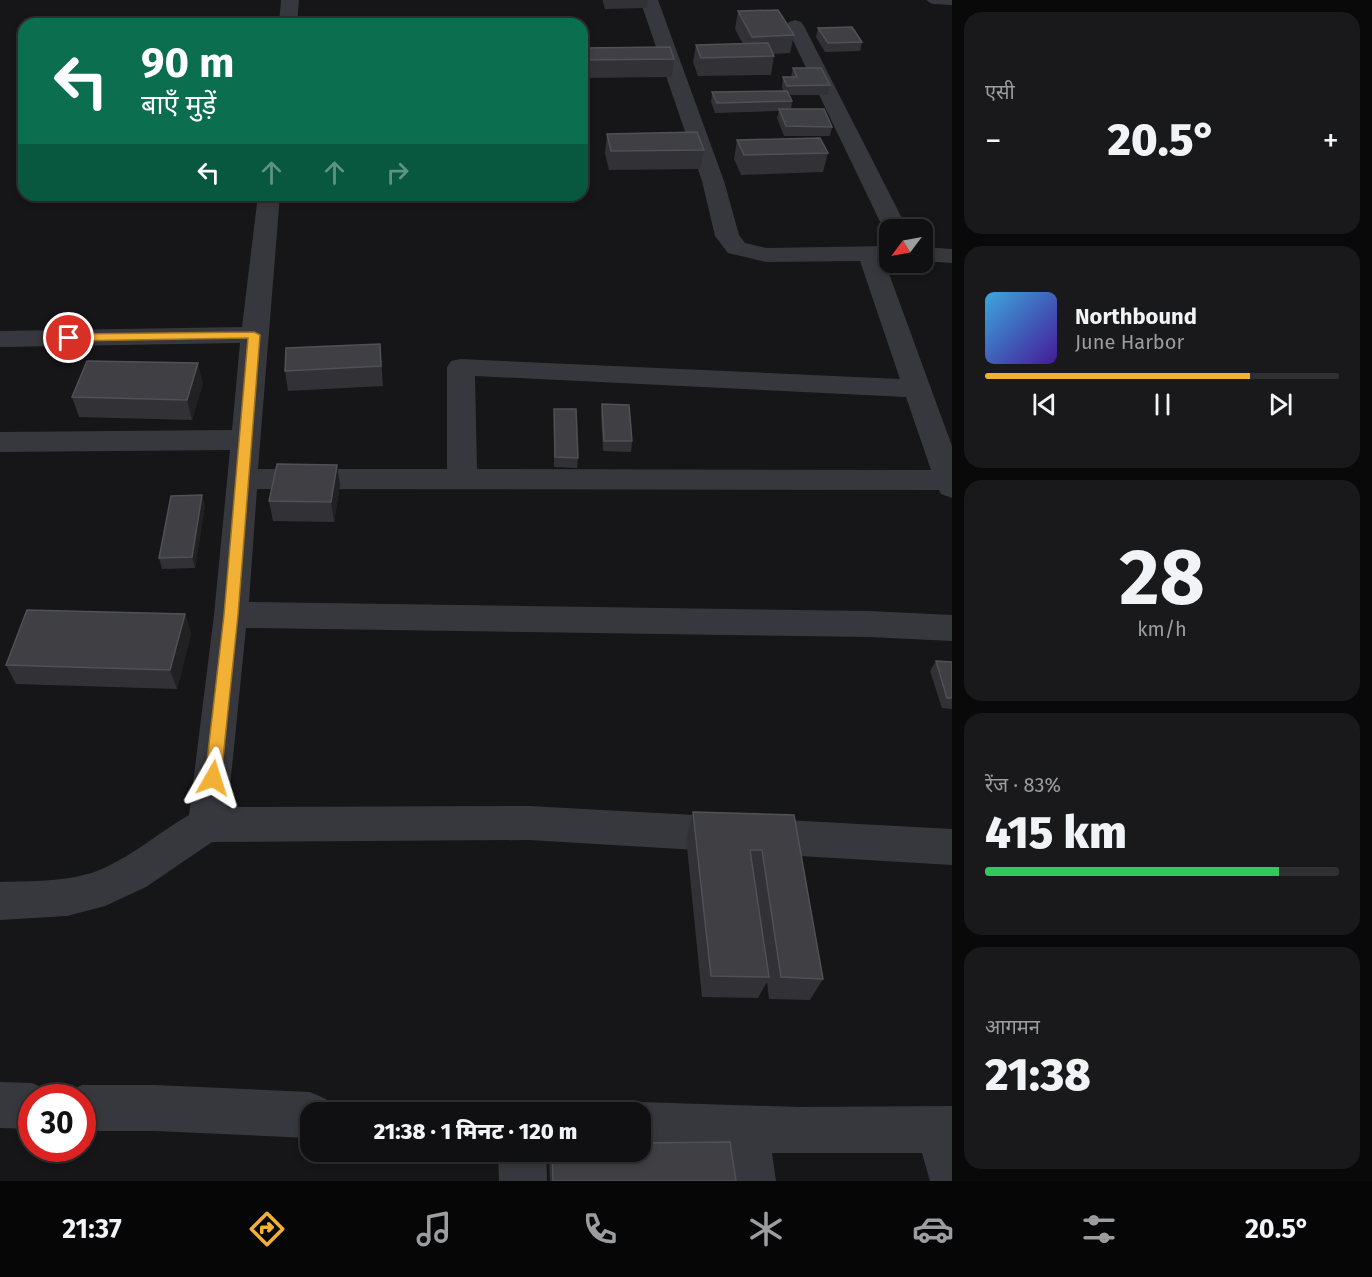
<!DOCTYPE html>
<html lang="hi">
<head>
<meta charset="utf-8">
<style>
  :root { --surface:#101012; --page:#19191b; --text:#f1f3f6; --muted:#9c9d9f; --line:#303032; --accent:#f2b134 }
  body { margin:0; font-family:"Fira Sans","Noto Sans Devanagari",sans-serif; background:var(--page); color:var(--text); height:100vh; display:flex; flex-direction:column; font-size:22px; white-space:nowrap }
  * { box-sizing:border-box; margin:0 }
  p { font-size:20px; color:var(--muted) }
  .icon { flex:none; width:33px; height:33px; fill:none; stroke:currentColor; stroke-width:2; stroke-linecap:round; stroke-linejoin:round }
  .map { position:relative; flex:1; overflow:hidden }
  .side { display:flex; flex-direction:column; gap:12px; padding:12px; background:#09090a; width:420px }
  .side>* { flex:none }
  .banner { position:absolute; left:18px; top:18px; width:570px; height:183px; border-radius:18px; box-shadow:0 3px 9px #0003,0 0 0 2px var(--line); background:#0b6e4f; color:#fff; overflow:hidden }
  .needle { width:39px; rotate:238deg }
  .controls { position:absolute; left:879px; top:219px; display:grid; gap:12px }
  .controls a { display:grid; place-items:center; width:54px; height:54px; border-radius:12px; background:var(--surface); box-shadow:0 3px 9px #0003,0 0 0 2px var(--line); font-size:30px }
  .speed { position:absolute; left:18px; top:1084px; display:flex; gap:12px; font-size:30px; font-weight:700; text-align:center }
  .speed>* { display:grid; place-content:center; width:78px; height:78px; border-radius:50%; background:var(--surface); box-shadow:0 3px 9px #0003,0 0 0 2px var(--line); line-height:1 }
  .speed .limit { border:9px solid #d22; background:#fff; color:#111 }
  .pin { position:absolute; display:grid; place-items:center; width:51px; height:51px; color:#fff; margin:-26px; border:3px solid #fff; border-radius:50%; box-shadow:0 2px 6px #0007 }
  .me { position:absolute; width:66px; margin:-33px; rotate:6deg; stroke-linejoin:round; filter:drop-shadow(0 0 4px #0008) }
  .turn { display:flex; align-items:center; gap:21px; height:126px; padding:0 24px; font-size:27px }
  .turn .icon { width:78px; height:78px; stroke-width:2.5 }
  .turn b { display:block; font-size:42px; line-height:51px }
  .lanes { display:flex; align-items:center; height:57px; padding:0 24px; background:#0003; justify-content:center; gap:30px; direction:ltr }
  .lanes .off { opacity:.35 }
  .big { font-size:45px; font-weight:800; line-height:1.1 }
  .side .tile { flex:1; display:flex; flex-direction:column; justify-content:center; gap:9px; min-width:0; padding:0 21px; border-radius:18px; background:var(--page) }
  .side .dial { align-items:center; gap:0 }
  .dial b { font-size:78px; line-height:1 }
  .song { display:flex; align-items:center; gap:18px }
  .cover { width:72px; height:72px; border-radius:9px; background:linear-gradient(135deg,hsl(200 70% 55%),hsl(260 70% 35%)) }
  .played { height:6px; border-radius:3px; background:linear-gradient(90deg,var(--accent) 75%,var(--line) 75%) }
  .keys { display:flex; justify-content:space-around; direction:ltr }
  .heat { display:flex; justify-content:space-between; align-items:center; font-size:33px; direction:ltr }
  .charge { height:9px; border-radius:4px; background:linear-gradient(90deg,#34c759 83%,var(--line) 0) }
  .trip { position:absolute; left:300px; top:1102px; width:351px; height:60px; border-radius:18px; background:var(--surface); box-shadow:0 3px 9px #0003,0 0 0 2px var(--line); font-weight:800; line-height:60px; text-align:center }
  .dock { display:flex; height:96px; justify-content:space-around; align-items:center; background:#060607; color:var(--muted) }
  .dock .icon { width:42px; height:42px }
  .dock .selected { color:var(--accent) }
  .dock b { font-size:27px; color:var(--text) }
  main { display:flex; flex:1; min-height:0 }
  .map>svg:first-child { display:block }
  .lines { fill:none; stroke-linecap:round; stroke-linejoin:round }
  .lane { fill:#37383d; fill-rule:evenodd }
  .street { fill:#37383d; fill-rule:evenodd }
  .wall { fill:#323236 }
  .shaded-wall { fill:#212124 }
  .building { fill:#3f3f44; stroke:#4f5156; stroke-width:1.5 }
  .route { fill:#f2b134; stroke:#9d7322; stroke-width:1.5 }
</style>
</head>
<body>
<main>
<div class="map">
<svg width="952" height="1181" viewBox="0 0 952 1181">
  <rect width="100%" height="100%" fill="#161618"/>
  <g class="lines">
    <polygon class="lane" points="926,0 952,0 952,5 932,4"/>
    <g class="street">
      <polygon points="281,0 299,0 297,24 279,24"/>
      <path d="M 640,0 L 658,0 L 724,181 L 739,235 L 745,243 L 766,248 L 890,246 L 890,260 L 884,260 L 952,446 L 952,498 L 941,494 L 939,490 L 257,489 L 249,602 L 869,611 L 952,615 L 952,641 L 869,637 L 246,628 L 228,807 L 529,806 L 952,829 L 952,865 L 529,840 L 212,842 L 146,887 L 105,906 L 67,916 L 0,920 L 0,882 C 31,881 67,882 97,871 C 130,858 158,833 189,815 L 214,615 L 230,450 L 0,452 L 0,432 L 232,430 L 240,343 L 0,347 L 0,331 L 242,327 L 258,195 L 280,195 L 258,469 L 447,469 L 447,367 L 451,361 L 461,359 L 900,379 L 860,261 L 766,262 L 728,253 L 715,236 L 702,181 ZM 475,376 L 906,397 L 931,470 L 477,469 Z"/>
      <polygon points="795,20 801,22 804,26 908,230 890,230 890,235 884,230 786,26 789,22"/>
      <polygon points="922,247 952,249 952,263 922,261"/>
      <polygon points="0,1082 32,1083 48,1090 52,1098 32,1098 32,1129 0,1128"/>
      <polygon points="82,1085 155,1085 310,1092 326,1099 332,1113 310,1113 310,1138 155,1131 82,1131 82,1098 63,1098 66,1092"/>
      <polygon points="640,1102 799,1107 952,1106 952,1181 930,1181 922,1153 772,1153 776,1181 728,1181 724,1152 640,1148 640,1113 622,1113 623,1108"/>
      <polygon points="498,1152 546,1152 547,1181 499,1181"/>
    </g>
  </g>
  <g class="wall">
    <polygon points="603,0 648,0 647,8 605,9 603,2"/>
    <polygon points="738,11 794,35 790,53 773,54 774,56 771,75 698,76 693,62 696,45 743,44 735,29"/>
    <polygon points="818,28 862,42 860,51 825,52 816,37"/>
    <polygon points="582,48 674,59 672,77 582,78"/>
    <polygon points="793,68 830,85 828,95 789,95 792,101 791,109 832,127 830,136 784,136 777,118 779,111 715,113 711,102 712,92 783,91 782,87 783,77 791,77"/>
    <polygon points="607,134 704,150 700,169 609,170 605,153"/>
    <polygon points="737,140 828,153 823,172 741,175 734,159"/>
    <polygon points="380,344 383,386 288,391 285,371"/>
    <polygon points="203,383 192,420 79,417 72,397"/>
    <polygon points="602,404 632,441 631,452 603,451 601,415"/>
    <polygon points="554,409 578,458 577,468 554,467"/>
    <polygon points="337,465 340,485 334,522 273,521 269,501"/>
    <polygon points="205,505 195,568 162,569 159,558"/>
    <polygon points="185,614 191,634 177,689 16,684 6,665"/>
    <polygon points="936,661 952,662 952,709 942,708 930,671"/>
    <polygon points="693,812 794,815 823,979 810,1000 769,999 767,982 758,998 702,997 686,837"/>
    <polygon points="550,1152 640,1152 736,1181 550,1181 549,1156"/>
  </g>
  <g class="shaded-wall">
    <polygon points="198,363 203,383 192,420 187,400"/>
    <polygon points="337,465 340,485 334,522 331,502"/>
    <polygon points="202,495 205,505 195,568 192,557"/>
    <polygon points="185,614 191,634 177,689 170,670"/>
  </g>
  <g class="building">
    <polygon points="778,10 794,35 752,37 738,11"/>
    <polygon points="852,27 862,42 828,43 818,28"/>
    <polygon points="768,43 774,56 701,58 696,45"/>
    <polygon points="670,47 674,59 582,60 582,48"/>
    <polygon points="793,68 821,68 830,85 787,86 783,77 797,77"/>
    <polygon points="787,91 792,101 717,103 712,92"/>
    <polygon points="779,109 824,109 832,127 786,126"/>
    <polygon points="697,132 704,150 611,151 607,134"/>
    <polygon points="820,138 828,153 744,155 737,140"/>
    <polygon points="380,344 381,366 285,371 286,348"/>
    <polygon points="87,361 198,363 187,400 72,397"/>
    <polygon points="602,404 629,405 632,441 604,441"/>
    <polygon points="554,409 576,409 578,458 555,457"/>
    <polygon points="277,464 337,465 331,502 269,501"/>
    <polygon points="202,495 192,557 159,558 171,496"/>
    <polygon points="27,610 185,614 170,670 6,665"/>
    <polygon points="936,661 952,662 952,698 947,698"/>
    <polygon points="693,812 794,815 823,979 781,977 762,850 750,850 769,977 711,976"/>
    <polygon points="730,1142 736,1181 553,1181 552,1152 640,1152 640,1143"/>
  </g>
  <polygon class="route" points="254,332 260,335 238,615 221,778 218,783 213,785 207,783 205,778 224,615 248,338 69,341 64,338 69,334"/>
</svg>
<div class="controls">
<a><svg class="needle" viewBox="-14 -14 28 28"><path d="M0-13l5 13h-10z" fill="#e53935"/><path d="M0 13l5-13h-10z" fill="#9c9d9f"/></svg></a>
</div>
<div class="speed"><div class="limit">30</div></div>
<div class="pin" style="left:69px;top:338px;background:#d93025"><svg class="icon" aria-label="arrive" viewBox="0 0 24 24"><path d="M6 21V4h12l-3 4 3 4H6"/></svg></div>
<svg class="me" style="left:213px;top:778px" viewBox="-20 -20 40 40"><path d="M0-17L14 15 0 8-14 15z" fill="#f2b134" stroke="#fff" stroke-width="4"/></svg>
<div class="trip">21:38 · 1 मिनट · 120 m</div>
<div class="banner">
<div class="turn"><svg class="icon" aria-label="left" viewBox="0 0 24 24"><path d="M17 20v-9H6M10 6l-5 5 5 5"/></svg><div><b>90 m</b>बाएँ मुड़ें</div></div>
<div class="lanes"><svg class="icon" aria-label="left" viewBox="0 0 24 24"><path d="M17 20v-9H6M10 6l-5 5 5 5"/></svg><svg class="icon off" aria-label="ahead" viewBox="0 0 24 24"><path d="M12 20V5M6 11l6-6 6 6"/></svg><svg class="icon off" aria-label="ahead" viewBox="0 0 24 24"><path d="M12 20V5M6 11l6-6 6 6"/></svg><svg class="icon off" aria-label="right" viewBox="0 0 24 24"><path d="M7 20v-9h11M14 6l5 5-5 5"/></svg></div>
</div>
</div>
<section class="side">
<div class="tile"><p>एसी</p>
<div class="heat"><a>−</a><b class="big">20.5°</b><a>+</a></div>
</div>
<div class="tile">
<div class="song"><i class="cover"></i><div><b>Northbound</b><p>June Harbor</p></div></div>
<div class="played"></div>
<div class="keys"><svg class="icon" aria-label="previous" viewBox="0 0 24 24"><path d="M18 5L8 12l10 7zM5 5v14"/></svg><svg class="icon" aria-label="pause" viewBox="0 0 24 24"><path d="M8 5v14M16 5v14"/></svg><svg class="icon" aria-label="next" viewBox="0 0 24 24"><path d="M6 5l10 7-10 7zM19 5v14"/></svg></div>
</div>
<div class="tile dial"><b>28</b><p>km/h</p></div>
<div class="tile"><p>रेंज · 83%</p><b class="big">415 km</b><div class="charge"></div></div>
<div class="tile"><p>आगमन</p><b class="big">21:38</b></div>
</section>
</main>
<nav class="dock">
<b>21:37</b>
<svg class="icon selected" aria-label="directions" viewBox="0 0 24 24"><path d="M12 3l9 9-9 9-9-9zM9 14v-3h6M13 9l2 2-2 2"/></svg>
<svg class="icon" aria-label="music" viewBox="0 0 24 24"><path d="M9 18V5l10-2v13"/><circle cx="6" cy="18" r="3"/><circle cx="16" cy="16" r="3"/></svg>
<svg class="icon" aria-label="phone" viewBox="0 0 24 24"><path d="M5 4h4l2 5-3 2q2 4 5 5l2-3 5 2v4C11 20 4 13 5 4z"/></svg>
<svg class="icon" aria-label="climate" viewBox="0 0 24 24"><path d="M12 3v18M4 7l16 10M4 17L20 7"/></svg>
<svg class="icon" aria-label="car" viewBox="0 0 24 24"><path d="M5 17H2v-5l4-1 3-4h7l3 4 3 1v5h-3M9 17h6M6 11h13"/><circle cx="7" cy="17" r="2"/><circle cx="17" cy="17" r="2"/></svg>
<svg class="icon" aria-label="filters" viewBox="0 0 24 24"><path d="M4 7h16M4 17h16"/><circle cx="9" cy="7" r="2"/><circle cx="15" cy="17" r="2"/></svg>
<b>20.5°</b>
</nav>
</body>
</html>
